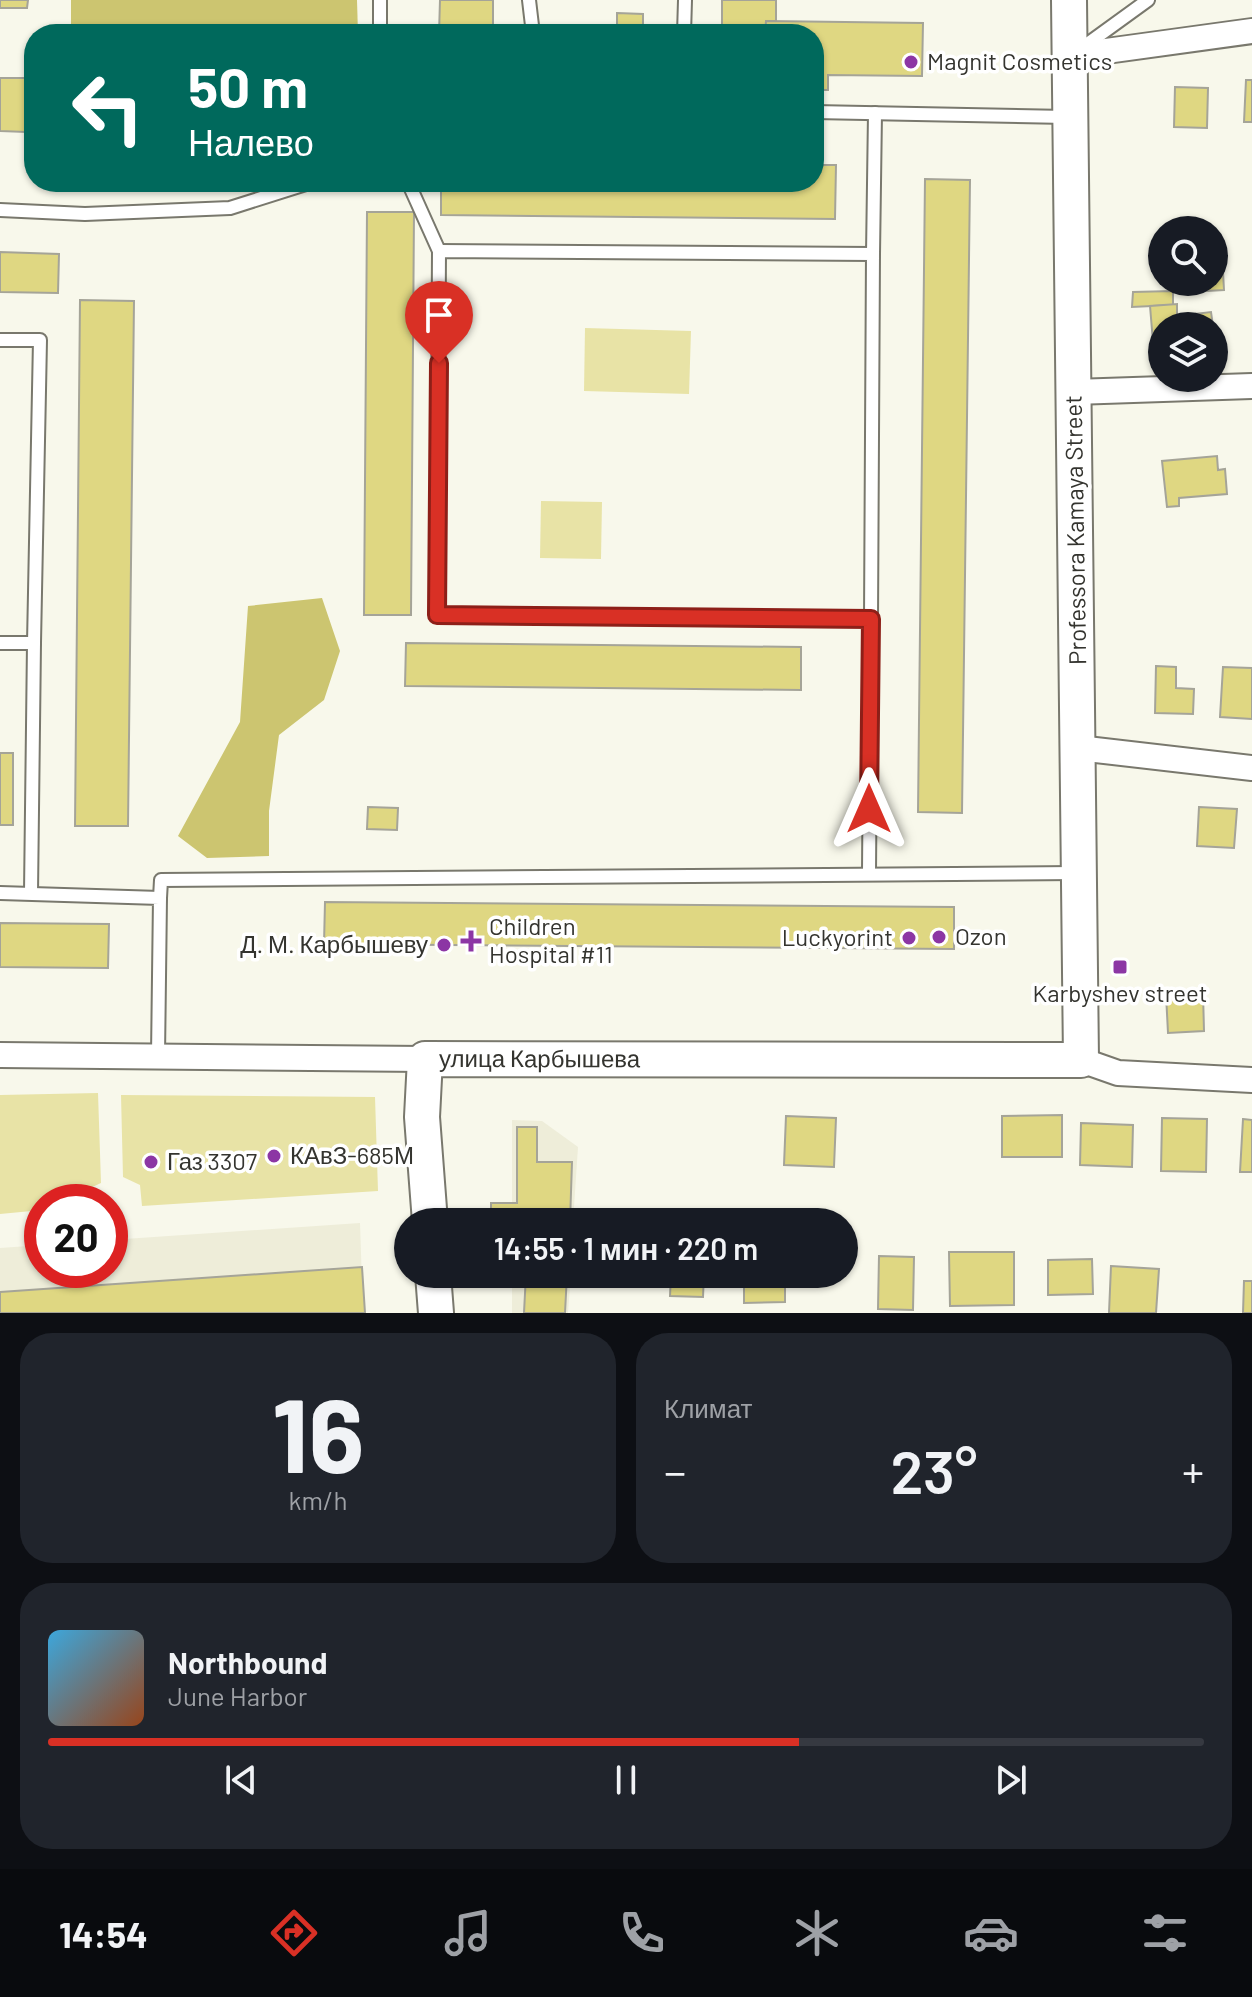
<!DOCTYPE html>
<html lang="ru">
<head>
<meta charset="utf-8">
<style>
  :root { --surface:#171b24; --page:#20242c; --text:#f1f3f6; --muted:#9ea1a6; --line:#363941; --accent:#d93025 }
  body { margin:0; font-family:Barlow,sans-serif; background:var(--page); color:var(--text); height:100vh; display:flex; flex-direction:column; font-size:30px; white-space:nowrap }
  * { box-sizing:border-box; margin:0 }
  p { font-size:26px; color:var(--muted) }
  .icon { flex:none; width:44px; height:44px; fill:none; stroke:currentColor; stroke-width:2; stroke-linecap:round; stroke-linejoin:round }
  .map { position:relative; height:1313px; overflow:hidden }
  .sheet { display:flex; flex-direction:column; gap:20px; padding:20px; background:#0d0f14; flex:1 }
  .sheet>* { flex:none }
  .banner { position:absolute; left:24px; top:24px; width:800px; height:168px; border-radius:32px; box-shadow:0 2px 6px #0004; background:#00695c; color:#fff; overflow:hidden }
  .tools { position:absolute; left:1148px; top:216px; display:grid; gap:16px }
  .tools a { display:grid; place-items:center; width:80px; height:80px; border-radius:50%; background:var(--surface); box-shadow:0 2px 6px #0004; font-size:40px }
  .speed { position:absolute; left:24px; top:1184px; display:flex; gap:16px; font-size:40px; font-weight:700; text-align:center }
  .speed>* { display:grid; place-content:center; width:104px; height:104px; border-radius:50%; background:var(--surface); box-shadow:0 2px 6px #0004; line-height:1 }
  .speed .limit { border:12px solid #d22; background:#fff; color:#111 }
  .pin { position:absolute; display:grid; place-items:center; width:68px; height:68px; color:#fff; margin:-82px -34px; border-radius:50% 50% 50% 0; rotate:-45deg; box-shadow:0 0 8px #0007 }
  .pin .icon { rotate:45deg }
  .me { position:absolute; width:88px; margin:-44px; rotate:0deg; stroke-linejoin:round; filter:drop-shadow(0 0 6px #0008) }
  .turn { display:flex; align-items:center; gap:28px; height:168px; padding:0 32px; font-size:36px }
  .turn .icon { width:104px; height:104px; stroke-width:2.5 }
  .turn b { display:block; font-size:56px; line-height:68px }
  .big { font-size:60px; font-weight:600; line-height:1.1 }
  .sheet .widget { flex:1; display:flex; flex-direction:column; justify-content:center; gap:12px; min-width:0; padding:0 28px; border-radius:32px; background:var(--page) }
  .sheet .dial { align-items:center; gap:0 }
  .dial b { font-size:104px; line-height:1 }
  .song { display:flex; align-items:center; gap:24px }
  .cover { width:96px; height:96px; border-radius:12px; background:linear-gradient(135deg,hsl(200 70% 55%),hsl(20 70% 35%)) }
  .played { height:8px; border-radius:4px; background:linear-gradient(90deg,var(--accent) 65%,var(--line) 65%) }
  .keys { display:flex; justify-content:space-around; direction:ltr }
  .heat { display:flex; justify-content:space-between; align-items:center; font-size:44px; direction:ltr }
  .sheet .tiles { flex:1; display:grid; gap:20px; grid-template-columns:1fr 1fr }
  .widget:last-child { grid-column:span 2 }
  .trip { position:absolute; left:394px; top:1208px; width:464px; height:80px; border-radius:40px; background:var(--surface); box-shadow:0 2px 6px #0004; font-weight:600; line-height:80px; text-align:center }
  .tab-bar { display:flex; height:128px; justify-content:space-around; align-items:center; background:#090b0e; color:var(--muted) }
  .tab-bar .icon { width:56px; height:56px }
  .tab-bar .on { color:var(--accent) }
  .tab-bar b { font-size:36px; color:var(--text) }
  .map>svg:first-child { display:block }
  .built { fill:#eeedd9 }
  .green { fill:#e8e3a6 }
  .forest { fill:#ccc570 }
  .building { fill:#dfd782; stroke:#a5a498; stroke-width:2 }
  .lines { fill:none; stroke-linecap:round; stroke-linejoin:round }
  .lane-casing { stroke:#79786d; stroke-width:16 }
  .street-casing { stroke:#79786d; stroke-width:28 }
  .secondary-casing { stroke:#79786d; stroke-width:38 }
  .lane { stroke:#fff; stroke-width:12 }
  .street { stroke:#fff; stroke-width:24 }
  .secondary { stroke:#fff; stroke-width:34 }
  .route-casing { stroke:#8d1f18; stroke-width:20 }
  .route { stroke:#d93025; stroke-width:14 }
  .poi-dot { fill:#8c36a4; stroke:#fff; stroke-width:3 }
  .labels { text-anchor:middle; stroke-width:7; stroke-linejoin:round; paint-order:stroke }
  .poi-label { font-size:24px; fill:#34342f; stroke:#fff; text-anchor:start }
  .street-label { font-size:24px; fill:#34342f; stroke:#fff }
</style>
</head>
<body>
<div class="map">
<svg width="1252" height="1313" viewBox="0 0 1252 1313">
  <rect width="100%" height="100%" fill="#f8f8eb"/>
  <g class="built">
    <polygon points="512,1120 542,1121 578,1147 573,1222 512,1222"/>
    <polygon points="360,1223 363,1313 0,1313 0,1248 42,1245 42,1270 110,1270 110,1240"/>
    <polygon points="512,1274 571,1274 568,1313 512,1313"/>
  </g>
  <g class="green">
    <polygon points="585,328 691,331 689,394 584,391"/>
    <polygon points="541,501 602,502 601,559 540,558"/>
    <polygon points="98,1093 101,1183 88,1189 87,1202 42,1202 42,1210 0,1214 0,1095"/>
    <polygon points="121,1095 375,1097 378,1191 142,1206 140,1185 123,1177"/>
  </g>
  <g class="forest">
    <polygon points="71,0 357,0 358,34 71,34"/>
    <polygon points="71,182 227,182 216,191 71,192"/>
    <polygon points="322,598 340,651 324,700 279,735 269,811 269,856 207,858 178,836 240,722 248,606"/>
  </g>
  <g class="building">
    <polygon points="0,0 28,0 27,8 0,8"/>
    <polygon points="440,0 493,0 493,34 439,34"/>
    <polygon points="722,0 776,0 776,21 766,21 766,28 722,28"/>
    <polygon points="617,13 643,14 643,34 617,34"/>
    <polygon points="766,21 923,23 922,76 828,75 828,90 814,90 814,34 765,34"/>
    <polygon points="0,78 27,78 26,132 0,131"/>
    <polygon points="1246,80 1252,80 1252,122 1244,122"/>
    <polygon points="1175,87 1208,88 1207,128 1174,127"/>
    <polygon points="814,165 836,165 835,219 441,215 441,182 814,182"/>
    <polygon points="925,179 970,180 962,813 918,812"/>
    <polygon points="367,212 414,212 411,615 364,615"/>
    <polygon points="0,252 59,254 58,293 0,292"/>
    <polygon points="1214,254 1222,254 1224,290 1189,292 1189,282 1214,282"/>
    <polygon points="1173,291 1173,305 1132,307 1133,292"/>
    <polygon points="80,300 134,301 128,826 75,826"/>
    <polygon points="1177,304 1177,316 1211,312 1213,326 1162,326 1162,353 1154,354 1150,306"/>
    <polygon points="1217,456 1218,470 1225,469 1227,494 1179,498 1179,506 1167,507 1162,461"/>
    <polygon points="406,643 801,647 801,690 405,686"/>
    <polygon points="1156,666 1176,667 1176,688 1194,689 1193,714 1155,713"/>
    <polygon points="1223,667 1252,668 1252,719 1220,717"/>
    <rect x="0" y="753" width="13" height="72"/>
    <polygon points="368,807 398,808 397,830 367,829"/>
    <polygon points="1199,807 1237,809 1234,848 1197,846"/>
    <polygon points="325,902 954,907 954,949 324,944"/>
    <polygon points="0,923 109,924 108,968 0,967"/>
    <polygon points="1203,992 1204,1031 1168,1033 1166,994"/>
    <polygon points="1062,1115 1062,1157 1002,1157 1002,1116"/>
    <polygon points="786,1116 836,1118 834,1167 784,1165"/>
    <polygon points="1162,1118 1207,1119 1206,1172 1161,1171"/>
    <polygon points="1243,1119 1252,1120 1252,1172 1240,1172"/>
    <polygon points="1081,1123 1133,1125 1132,1167 1080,1165"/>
    <polygon points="517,1127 537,1127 537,1162 572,1162 570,1222 539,1217 539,1222 491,1222 491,1203 517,1203"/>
    <polygon points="949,1252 1014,1252 1014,1305 950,1306"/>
    <polygon points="879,1256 914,1257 913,1310 878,1309"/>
    <polygon points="1092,1259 1093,1294 1048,1295 1048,1260"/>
    <polygon points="1111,1266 1159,1269 1156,1313 1109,1313"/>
    <polygon points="362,1267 365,1313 0,1313 0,1292"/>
    <polygon points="526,1274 567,1274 565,1313 524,1313"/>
    <polygon points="671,1274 704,1274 703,1297 670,1296"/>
    <polygon points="744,1274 785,1274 785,1302 744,1303"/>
    <polygon points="1244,1281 1252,1281 1252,1313 1243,1313"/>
  </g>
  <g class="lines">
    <g class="lane-casing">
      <g id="lane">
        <polyline points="529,0 533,34"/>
        <polyline points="380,34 380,0"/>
        <polyline points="684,34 685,0"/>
        <polyline points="1079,50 1148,0"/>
        <polyline points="814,112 1067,117"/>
        <polyline points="408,182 439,251"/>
        <polyline points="0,210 85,214 230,208 312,182"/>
        <polyline points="873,254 871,619 437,615 439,251 873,254 875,113"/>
        <polyline points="0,340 40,340 34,643 0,643"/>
        <polyline points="869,872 871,619"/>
        <polyline points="0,893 160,898 158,1056"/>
        <polyline points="31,893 34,643"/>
        <polyline points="160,898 161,880 1076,873"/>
      </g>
    </g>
    <g class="street-casing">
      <g id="street">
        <polyline points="1070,56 1252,31"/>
        <polyline points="1074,392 1252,386"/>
        <polyline points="1078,748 1252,768"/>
        <polyline points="0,1055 425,1059"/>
        <polyline points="1081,1060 1118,1073 1252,1080"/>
      </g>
    </g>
    <g class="secondary-casing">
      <g id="secondary">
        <path id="s1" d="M 430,1222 L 422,1117 L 425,1059 L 1081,1060 L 1069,0"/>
        <polyline points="433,1274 436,1313"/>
      </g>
    </g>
    <use href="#lane" class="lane"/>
    <use href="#street" class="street"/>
    <use href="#secondary" class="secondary"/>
  </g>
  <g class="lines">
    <g class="route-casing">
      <polyline id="route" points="439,363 437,615 871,619 869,809"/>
    </g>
    <use href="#route" class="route"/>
  </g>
  <g class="poi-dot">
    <circle cx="911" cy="62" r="8"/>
    <circle cx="939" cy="937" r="8"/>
    <circle cx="909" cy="938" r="8"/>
    <path d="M467 929h8v8h8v8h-8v8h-8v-8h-8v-8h8z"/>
    <circle cx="444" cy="945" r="8"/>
    <rect x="1112" y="959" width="16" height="16" rx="4"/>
    <circle cx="274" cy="1156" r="8"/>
    <circle cx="151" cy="1162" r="8"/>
  </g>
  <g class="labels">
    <g class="poi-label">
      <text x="927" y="70">Magnit Cosmetics</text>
      <text x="489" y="935">Children<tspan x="489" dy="28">Hospital #11</tspan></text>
      <text x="955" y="945">Ozon</text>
      <text x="893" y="946" text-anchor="end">Luckyorint</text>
      <text x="428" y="953" text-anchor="end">Д. М. Карбышеву</text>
      <text x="1120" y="1002" text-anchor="middle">Karbyshev street</text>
      <text x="290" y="1164">КАвЗ-685М</text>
      <text x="167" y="1170">Газ 3307</text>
    </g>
    <g class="street-label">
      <text transform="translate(1076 530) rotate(-91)" y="8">Professora Kamaya Street</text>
      <text dy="8" stroke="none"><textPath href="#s1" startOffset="278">улица Карбышева</textPath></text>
    </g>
  </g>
</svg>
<div class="tools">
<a><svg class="icon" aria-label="search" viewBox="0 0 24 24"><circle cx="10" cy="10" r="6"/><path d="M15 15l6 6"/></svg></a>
<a><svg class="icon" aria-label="layers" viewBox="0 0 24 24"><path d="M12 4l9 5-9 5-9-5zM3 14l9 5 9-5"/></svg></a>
</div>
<div class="speed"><div class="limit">20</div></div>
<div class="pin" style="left:439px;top:363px;background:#d93025"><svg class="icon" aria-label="arrive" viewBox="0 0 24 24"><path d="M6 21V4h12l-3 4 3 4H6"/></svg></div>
<svg class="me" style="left:869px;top:809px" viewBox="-20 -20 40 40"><path d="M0-17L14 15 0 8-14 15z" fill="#d93025" stroke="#fff" stroke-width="4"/></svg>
<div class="trip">14:55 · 1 мин · 220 m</div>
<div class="banner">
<div class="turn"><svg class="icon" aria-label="left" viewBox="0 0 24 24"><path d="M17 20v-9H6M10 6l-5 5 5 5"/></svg><div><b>50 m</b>Налево</div></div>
</div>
</div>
<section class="sheet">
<div class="tiles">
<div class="widget dial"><b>16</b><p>km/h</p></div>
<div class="widget"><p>Климат</p>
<div class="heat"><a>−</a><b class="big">23°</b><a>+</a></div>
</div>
<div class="widget">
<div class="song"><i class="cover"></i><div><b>Northbound</b><p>June Harbor</p></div></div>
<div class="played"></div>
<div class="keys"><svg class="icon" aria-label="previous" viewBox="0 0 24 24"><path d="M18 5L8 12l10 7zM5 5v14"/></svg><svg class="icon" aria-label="pause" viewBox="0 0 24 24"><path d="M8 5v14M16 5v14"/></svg><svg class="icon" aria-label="next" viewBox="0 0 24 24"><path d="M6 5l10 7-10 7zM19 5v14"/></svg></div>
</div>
</div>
</section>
<nav class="tab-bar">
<b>14:54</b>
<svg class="icon on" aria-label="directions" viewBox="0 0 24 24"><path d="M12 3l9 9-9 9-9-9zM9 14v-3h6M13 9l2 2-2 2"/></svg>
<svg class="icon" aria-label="music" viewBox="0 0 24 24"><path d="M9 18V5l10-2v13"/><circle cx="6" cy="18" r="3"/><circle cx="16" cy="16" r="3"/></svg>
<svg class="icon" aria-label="phone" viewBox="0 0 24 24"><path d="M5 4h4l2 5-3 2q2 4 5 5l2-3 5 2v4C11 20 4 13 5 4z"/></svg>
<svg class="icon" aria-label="climate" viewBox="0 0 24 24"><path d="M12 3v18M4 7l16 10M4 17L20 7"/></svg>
<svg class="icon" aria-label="car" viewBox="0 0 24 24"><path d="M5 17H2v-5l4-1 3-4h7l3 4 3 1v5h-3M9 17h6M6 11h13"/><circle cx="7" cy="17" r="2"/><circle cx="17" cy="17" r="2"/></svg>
<svg class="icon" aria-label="filters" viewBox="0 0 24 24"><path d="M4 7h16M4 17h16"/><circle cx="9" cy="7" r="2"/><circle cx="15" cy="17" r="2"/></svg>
</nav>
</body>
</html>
